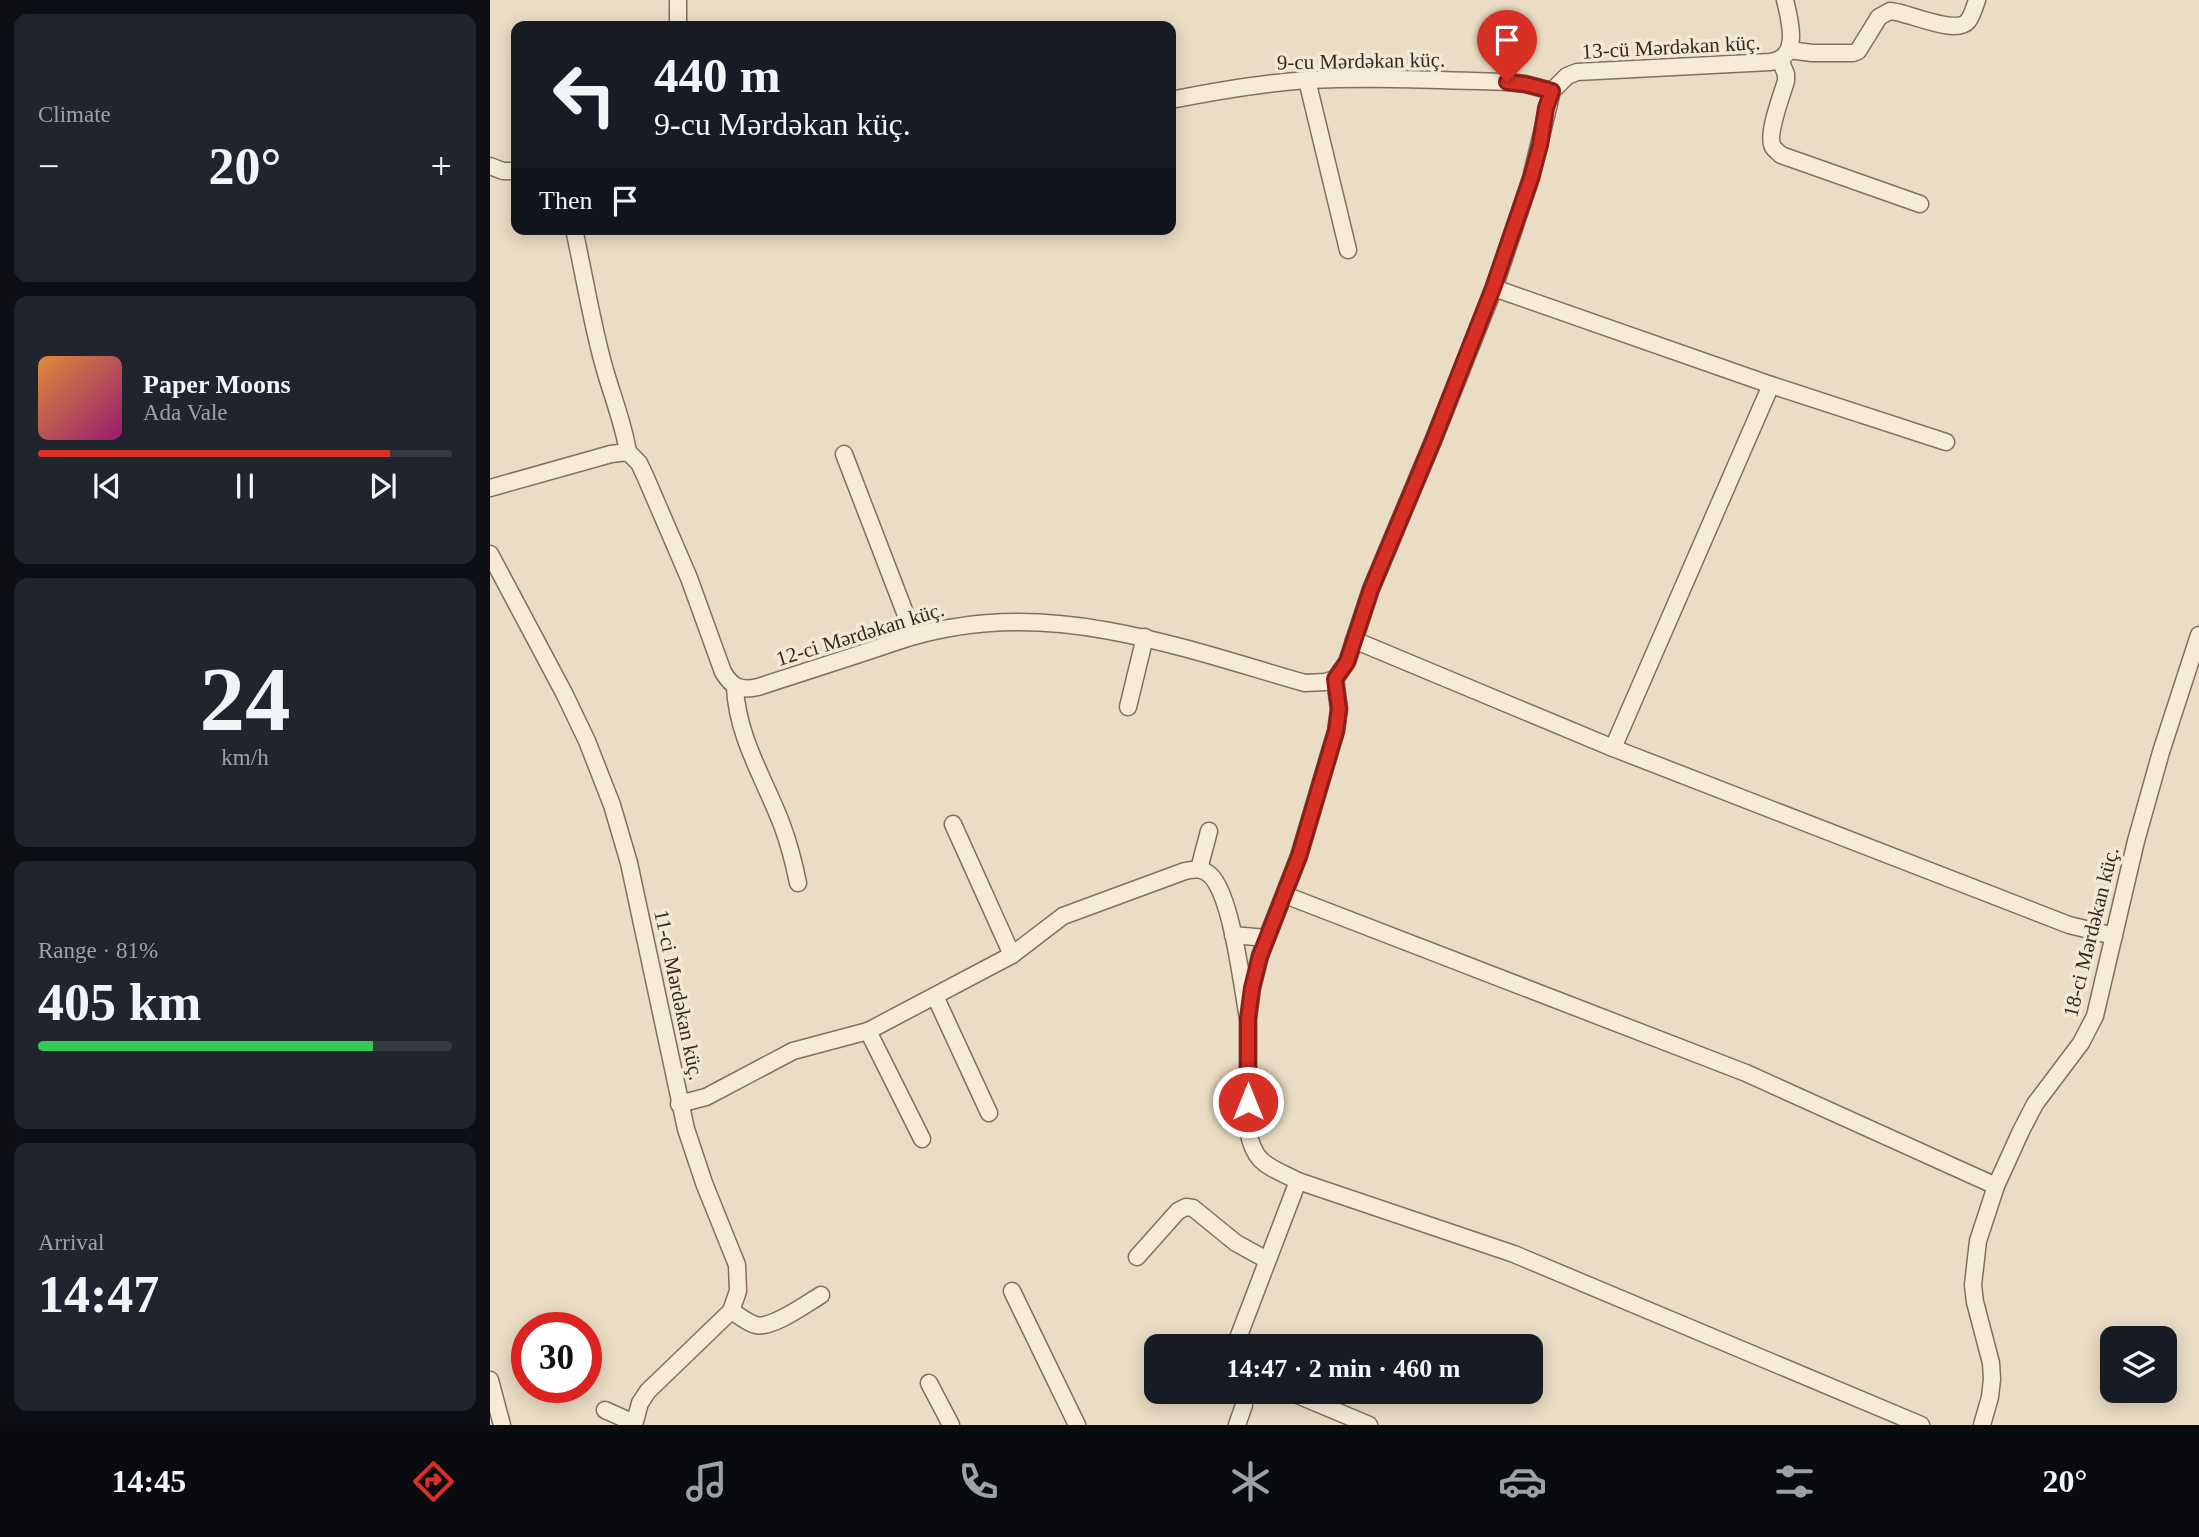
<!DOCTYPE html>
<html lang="en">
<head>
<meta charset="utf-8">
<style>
  :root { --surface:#171b24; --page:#20242c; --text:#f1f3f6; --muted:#9ea1a6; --line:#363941; --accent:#d93025 }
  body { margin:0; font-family:"Times New Roman",serif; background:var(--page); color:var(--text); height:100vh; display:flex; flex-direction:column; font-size:26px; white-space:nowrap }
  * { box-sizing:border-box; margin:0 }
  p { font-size:23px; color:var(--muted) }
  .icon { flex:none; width:38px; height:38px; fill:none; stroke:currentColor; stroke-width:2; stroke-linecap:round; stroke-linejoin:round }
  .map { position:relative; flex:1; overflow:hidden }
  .sheet { display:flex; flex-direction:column; gap:14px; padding:14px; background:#0d0f14; width:490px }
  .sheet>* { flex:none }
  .top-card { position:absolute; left:21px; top:21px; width:665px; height:214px; border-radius:14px; box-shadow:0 4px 18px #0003; background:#171b24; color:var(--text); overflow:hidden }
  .controls { position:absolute; left:1610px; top:1326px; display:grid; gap:14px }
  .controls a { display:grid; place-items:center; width:77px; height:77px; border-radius:14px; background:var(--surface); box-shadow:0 4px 18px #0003; font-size:35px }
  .speed { position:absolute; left:21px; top:1312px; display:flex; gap:14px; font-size:35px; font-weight:700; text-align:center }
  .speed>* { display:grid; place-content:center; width:91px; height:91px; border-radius:50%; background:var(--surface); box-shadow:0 4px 18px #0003; line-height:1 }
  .speed .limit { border:10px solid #d22; background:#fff; color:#111 }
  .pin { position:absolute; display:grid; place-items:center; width:60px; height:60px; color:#fff; margin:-72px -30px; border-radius:50% 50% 50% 0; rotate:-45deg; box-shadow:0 0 7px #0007 }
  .pin .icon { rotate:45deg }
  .me { position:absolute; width:77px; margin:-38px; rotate:0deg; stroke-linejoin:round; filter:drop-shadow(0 0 5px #0008) }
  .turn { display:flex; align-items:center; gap:24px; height:147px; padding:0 28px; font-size:32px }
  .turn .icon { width:91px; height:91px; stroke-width:2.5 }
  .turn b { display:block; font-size:49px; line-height:60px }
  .then { display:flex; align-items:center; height:66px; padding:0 28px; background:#0003; gap:14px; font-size:26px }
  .big { font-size:52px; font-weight:800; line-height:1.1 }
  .sheet .tile { flex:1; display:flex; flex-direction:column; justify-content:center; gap:10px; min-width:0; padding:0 24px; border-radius:14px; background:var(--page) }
  .sheet .dial { align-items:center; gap:0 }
  .dial b { font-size:91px; line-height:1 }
  .song { display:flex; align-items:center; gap:21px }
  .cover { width:84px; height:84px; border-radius:10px; background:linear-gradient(135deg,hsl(30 70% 55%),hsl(320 70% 35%)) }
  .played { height:7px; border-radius:4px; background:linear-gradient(90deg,var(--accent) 85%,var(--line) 85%) }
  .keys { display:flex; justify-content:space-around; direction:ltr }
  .heat { display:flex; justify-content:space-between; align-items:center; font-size:38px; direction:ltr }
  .charge { height:10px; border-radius:5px; background:linear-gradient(90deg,#34c759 81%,var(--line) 0) }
  .trip { position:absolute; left:654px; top:1334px; width:399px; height:70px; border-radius:14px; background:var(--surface); box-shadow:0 4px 18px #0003; font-weight:800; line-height:70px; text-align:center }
  .tabs { display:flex; height:112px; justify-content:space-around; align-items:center; background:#090b0e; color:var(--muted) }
  .tabs .icon { width:49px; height:49px }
  .tabs .current { color:var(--accent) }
  .tabs b { font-size:32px; color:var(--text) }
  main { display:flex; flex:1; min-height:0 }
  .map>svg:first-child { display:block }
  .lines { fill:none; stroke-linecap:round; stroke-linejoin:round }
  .street-casing { stroke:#846f5c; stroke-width:19 }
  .street { stroke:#f6ebd7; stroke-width:16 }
  .route-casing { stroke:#8d1f18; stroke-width:18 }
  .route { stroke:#d93025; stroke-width:12 }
  .labels { text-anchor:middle; stroke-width:7; stroke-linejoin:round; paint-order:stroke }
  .street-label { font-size:21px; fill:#35291f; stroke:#f3e8d4 }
</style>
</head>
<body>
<main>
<section class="sheet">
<div class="tile"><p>Climate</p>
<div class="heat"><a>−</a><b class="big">20°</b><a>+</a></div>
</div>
<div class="tile">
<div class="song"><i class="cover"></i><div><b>Paper Moons</b><p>Ada Vale</p></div></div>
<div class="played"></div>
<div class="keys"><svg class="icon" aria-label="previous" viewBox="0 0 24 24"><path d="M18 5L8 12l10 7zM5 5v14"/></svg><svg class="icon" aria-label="pause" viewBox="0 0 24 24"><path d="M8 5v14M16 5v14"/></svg><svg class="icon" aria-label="next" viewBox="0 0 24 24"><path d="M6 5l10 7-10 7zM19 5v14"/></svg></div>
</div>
<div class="tile dial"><b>24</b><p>km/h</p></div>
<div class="tile"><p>Range · 81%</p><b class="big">405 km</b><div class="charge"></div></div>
<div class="tile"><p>Arrival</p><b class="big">14:47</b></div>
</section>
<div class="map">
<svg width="1709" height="1425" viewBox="0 0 1709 1425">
  <rect width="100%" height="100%" fill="#ebddc5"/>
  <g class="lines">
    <g class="street-casing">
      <g id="street">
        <polyline points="188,26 188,0"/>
        <path d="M 1299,50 L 1322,53 L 1363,53 L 1368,51 L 1389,17 L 1400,11 C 1418,12 1466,36 1478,21 C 1482,16 1485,6 1487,0"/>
        <path d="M 1290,60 L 1296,74 L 1296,81 C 1292,95 1276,135 1283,147 C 1284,149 1289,153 1291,155 L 1430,204"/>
        <polyline points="817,80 858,250"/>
        <path d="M 681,100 C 726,91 772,83 818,80 C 884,77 951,80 1017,82 L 1035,84 L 1062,91"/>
        <polyline points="0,166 13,171 26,171"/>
        <path d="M 84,229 C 94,274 101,319 113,363 C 121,393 133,421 138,452"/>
        <polyline points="1004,288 1281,385 1456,442"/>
        <path d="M 138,452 L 149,463 L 156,478 L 199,578 L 233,672 C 242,687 250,691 268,687 C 305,675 342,663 379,651 C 408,641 436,631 466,627 C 585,607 702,651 815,683 L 835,682 L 845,679 L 857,662 L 881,589 L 943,441 L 1004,288 L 1041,178 L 1062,91 L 1077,76 L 1087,72 L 1280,62 C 1311,58 1300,21 1295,0"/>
        <polyline points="354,454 424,636"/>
        <polyline points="0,488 121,454 138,452"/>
        <polyline points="0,554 74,693 97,741 122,805 139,863 196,1129 214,1183 247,1265 248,1291 241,1311 158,1391 150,1403 144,1425"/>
        <polyline points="864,640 1123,748 1579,925 1624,936"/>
        <path d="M 245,687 C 247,737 275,780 292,825 C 299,844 304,863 308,883"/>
        <polyline points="638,707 655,637"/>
        <polyline points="1123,748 1281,385"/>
        <polyline points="463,824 522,955"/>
        <polyline points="709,869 719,831"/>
        <polyline points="795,895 1256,1073 1506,1186"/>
        <polyline points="743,935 776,938"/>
        <polyline points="445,996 499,1113"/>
        <polyline points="378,1031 432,1139"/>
        <path d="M 189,1104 L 216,1097 L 303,1051 L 378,1031 L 522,955 L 573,916 L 695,871 C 705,869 713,868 720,875 C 742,895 752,987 758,1018"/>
        <polyline points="808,1181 1024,1254 1431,1425"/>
        <polyline points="647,1257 688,1211 696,1207 703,1208 746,1243 777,1260"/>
        <polyline points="522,1291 587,1425"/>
        <path d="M 241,1311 C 249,1315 257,1323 266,1325 C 282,1329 316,1304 331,1295"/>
        <path d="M 745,1346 L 808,1181 C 779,1166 764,1165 758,1130 L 758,1018 L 762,988 L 770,956 L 809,856 L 846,731 L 849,709 L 845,679"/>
        <polyline points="0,1380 12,1425"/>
        <polyline points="439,1383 461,1425"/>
        <polyline points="798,1391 879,1425"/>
        <polyline points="115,1410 144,1423"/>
        <polyline points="747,1425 754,1405 753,1391"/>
        <polyline points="1492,1425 1500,1397 1502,1379 1501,1363 1485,1302 1483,1285 1488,1241 1506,1186 1531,1131 1545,1104 1591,1043 1605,1016 1646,841 1671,752 1709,635"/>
      </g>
    </g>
    <use href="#street" class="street"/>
  </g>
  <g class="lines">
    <g class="route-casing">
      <polyline id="route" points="758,1102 758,1018 762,988 770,956 809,856 846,731 849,709 845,679 857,662 881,589 943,441 1003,288 1041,178 1050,145 1056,108 1062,91 1035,84 1017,82"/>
    </g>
    <use href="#route" class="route"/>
  </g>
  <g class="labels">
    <g class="street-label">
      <text transform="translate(1181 47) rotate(-3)" y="7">13-cü Mərdəkan küç.</text>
      <text transform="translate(871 61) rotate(-1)" y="7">9-cu Mərdəkan küç.</text>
      <text transform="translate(370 634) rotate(-17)" y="7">12-ci Mərdəkan küç.</text>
      <text transform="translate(1601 932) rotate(-76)" y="7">18-ci Mərdəkan küç.</text>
      <text transform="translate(189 995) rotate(78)" y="7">11-ci Mərdəkan küç.</text>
    </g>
  </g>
</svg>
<div class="controls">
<a><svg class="icon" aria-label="layers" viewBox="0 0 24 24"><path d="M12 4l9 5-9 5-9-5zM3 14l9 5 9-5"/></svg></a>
</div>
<div class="speed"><div class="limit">30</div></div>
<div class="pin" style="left:1017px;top:82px;background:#d93025"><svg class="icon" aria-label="arrive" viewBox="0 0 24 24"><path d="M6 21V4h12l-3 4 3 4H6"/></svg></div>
<svg class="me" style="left:758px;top:1102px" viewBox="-20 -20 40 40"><circle r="17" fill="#d93025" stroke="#fff" stroke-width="3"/><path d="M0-11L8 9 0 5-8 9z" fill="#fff"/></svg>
<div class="trip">14:47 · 2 min · 460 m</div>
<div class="top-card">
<div class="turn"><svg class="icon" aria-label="left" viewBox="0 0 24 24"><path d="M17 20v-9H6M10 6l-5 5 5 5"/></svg><div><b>440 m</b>9-cu Mərdəkan küç.</div></div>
<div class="then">Then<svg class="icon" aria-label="arrive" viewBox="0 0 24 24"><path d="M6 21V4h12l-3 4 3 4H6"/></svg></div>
</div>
</div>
</main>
<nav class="tabs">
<b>14:45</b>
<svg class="icon current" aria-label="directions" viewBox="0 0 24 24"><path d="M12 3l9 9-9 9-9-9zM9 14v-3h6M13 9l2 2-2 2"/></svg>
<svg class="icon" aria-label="music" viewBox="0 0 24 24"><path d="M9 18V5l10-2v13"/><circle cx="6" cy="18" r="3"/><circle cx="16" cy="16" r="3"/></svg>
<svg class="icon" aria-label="phone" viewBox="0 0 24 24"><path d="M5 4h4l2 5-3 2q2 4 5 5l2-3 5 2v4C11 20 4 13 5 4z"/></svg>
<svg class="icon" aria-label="climate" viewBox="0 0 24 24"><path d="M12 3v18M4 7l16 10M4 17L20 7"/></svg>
<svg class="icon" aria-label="car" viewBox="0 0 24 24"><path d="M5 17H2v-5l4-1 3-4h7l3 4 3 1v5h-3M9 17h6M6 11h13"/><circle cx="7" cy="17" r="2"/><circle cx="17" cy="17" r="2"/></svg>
<svg class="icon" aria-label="filters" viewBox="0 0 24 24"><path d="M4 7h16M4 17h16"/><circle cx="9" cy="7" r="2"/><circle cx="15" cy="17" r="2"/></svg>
<b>20°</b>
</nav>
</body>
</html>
